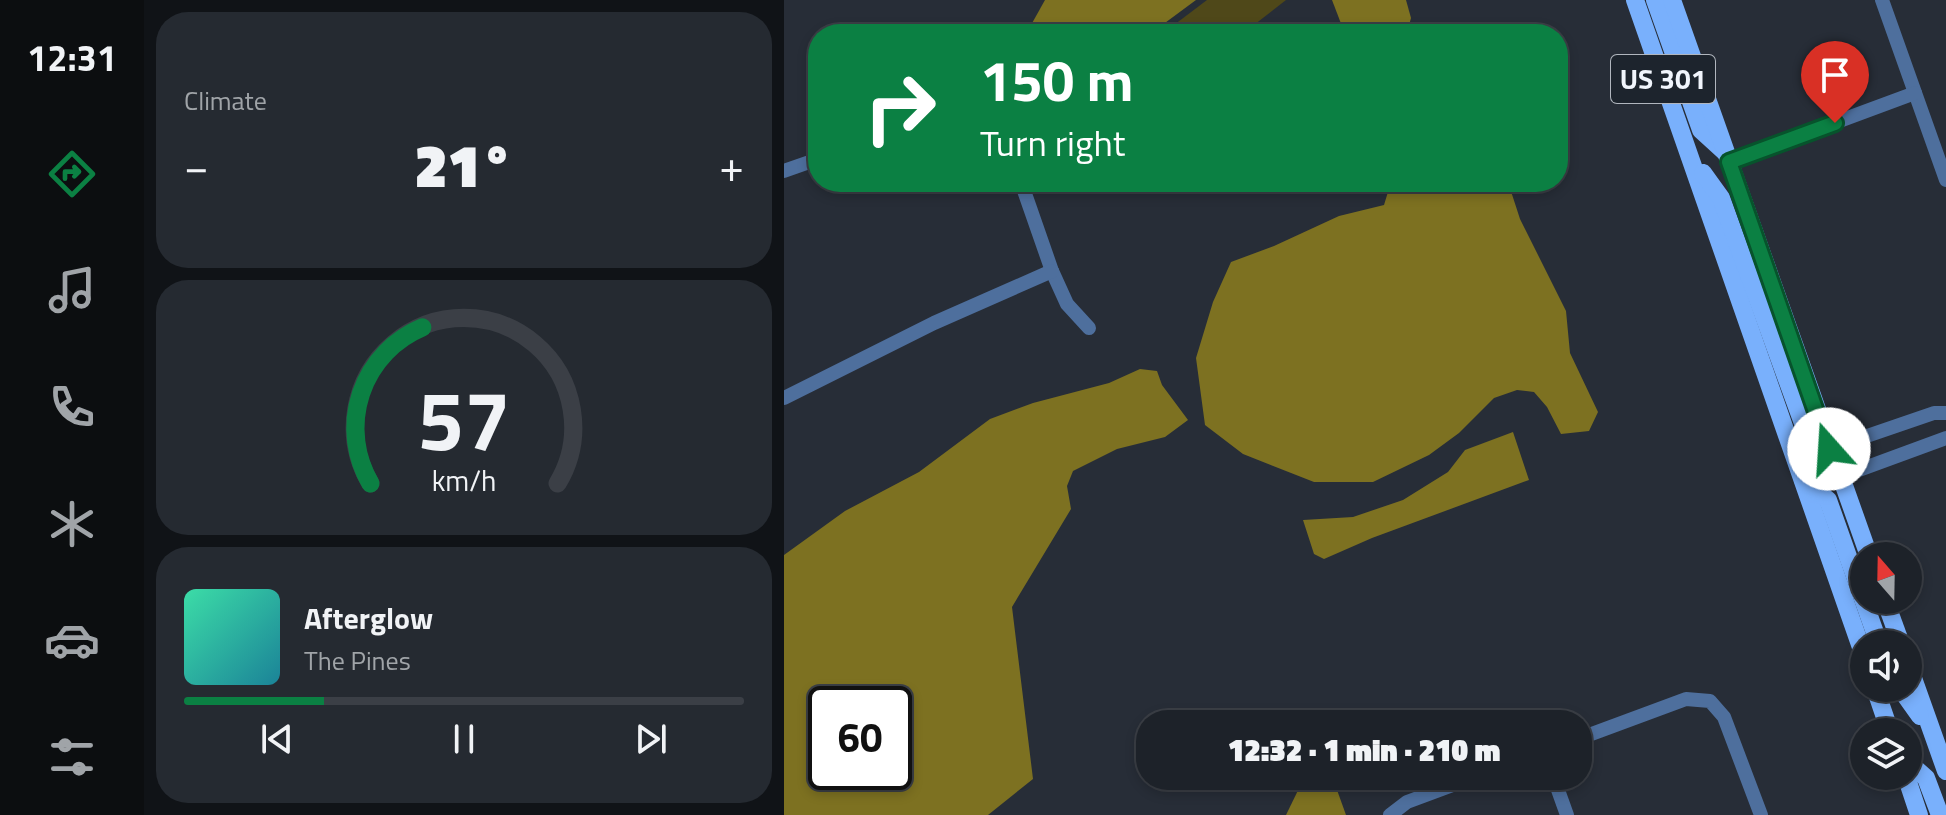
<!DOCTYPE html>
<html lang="en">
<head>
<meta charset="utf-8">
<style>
  :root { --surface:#1d2229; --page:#252a31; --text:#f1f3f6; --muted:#a0a4a8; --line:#3b3f46; --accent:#0b8043 }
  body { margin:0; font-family:"Titillium Web",sans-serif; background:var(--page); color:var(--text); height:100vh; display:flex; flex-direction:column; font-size:30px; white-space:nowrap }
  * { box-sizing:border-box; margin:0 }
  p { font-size:26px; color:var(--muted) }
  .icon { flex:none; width:44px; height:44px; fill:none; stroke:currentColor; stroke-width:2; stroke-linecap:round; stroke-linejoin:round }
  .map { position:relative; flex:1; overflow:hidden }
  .drawer { display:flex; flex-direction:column; gap:12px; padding:12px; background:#101317; width:640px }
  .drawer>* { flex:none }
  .hud { position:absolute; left:24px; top:24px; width:760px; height:168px; border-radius:32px; box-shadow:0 4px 12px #0003,0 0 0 2px var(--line); background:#0b8043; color:#fff; overflow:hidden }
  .needle { width:52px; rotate:340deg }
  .tools { position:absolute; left:1066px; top:542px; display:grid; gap:16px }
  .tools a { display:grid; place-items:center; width:72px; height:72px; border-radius:50%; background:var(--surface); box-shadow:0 4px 12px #0003,0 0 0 2px var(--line); font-size:40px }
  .speed { position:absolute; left:24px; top:686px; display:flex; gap:16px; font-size:40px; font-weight:700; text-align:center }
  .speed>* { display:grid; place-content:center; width:104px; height:104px; border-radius:50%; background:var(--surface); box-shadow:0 4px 12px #0003,0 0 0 2px var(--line); line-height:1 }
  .speed .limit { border:4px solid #111; border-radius:12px; background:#fff; color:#111 }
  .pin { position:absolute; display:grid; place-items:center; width:68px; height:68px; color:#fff; margin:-82px -34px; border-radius:50% 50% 50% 0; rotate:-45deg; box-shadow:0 0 8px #0007 }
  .pin .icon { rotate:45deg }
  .me { position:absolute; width:88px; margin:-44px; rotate:341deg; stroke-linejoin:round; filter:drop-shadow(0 0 6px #0008) }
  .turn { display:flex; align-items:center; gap:28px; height:168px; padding:0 40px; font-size:36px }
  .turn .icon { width:104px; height:104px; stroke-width:2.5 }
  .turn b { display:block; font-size:56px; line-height:68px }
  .big { font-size:60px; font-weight:800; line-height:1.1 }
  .drawer .tile { flex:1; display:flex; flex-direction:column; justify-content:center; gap:12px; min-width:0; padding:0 28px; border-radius:32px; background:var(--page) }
  .drawer .dial { align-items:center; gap:0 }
  .dial svg { height:208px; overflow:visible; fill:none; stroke:var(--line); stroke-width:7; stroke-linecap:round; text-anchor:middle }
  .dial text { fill:var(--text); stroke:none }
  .song { display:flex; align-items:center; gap:24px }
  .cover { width:96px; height:96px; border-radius:12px; background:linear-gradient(135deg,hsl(160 70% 55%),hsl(190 70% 35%)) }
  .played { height:8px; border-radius:4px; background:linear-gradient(90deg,var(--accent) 25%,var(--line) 25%) }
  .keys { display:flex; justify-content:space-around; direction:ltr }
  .heat { display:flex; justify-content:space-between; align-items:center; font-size:44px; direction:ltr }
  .trip { position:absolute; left:352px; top:710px; width:456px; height:80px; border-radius:32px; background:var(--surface); box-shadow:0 4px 12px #0003,0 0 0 2px var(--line); font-weight:800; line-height:80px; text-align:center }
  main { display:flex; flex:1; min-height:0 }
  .tab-bar { display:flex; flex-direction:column; width:144px; justify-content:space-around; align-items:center; background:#0c0e10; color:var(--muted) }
  .tab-bar .icon { width:56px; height:56px }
  .tab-bar .active { color:var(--accent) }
  .tab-bar b { font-size:36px; color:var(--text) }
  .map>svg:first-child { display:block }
  .green { fill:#4f4819 }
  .water { fill:#7d7121; fill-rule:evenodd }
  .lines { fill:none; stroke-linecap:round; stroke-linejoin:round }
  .minor { stroke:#4e6f9d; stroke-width:14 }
  .major { stroke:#79b0fc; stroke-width:18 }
  .route-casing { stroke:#07532c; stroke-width:20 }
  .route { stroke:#0b8043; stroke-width:14 }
  .labels { text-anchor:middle; stroke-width:8; stroke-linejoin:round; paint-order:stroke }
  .shield { fill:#1d242d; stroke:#b1b6be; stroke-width:2 }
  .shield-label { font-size:28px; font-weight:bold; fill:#f1f5fc }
</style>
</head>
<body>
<main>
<nav class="tab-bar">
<b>12:31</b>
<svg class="icon active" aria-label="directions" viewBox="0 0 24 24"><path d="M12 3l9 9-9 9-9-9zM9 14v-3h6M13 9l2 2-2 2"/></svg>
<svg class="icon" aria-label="music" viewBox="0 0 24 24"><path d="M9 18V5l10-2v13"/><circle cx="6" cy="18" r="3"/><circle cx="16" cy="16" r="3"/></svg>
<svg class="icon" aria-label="phone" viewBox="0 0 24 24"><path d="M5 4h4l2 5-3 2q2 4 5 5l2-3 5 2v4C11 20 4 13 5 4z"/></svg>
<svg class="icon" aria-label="climate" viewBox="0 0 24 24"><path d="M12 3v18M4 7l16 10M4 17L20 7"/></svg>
<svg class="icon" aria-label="car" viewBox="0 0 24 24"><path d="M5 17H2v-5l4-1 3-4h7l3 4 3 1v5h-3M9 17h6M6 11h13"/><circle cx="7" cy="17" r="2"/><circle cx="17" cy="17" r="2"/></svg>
<svg class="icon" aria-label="filters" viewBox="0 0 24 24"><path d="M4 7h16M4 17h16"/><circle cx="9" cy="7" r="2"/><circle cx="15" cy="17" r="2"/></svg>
</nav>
<section class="drawer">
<div class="tile"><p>Climate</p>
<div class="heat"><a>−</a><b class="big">21°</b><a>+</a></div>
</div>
<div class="tile dial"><svg viewBox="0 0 100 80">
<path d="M14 69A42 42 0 1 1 86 69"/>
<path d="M14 69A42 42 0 0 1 34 9" stroke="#0b8043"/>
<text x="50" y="56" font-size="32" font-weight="700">57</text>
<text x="50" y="72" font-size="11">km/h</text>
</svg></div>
<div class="tile">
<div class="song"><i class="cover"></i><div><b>Afterglow</b><p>The Pines</p></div></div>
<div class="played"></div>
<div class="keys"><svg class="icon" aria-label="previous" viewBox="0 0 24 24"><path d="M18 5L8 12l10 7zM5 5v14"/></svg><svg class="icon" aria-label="pause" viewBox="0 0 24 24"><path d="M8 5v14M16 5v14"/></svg><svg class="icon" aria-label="next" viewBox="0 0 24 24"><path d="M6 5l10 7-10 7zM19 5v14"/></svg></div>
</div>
</section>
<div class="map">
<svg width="1162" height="815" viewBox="0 0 1162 815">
  <rect width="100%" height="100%" fill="#272d37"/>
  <polygon class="green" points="423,0 502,0 466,28 446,34 378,34"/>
  <g class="water">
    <polygon points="261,0 412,0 366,34 242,34"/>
    <polygon points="548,0 622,0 627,18 623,33 561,34"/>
    <polygon points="607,182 724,182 736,219 782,311 786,353 814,412 805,431 777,434 763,407 750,392 733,390 710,398 675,433 645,455 589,482 530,482 459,454 421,425 412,358 429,302 447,262 490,246 555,216 600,205"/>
    <path d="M 356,369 L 373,371 L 378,385 L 404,420 L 381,437 L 333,449 L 289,471 L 283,486 L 287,509 L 228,607 L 249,779 L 204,815 L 0,815 L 0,555 L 61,511 L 135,472 L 206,419 L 249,403 L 325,383 ZM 110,704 L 110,772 L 42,772 L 42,704 Z"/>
    <polygon points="729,432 745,480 588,538 540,559 530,554 519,520 569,517 619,500 664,472 681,450"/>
    <polygon points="521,776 548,776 562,815 502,815"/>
  </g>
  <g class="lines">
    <g class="minor">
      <polyline points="1098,0 1162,180"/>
      <polyline points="945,162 1131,93"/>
      <polyline points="0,171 34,159"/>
      <polyline points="237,182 268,271 283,304 305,328"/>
      <polyline points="0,398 150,323 268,271"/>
      <polyline points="1045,449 1150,413 1162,413"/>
      <polyline points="1056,477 1162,438"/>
      <polyline points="794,739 902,699 926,701 940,717 977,815"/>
      <polyline points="769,776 783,815"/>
      <polyline points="606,815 623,802 693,776"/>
    </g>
    <g class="major">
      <polyline points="851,0 1080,656"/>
      <polyline points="871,0 917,130 940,151"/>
      <polyline points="888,0 1085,556"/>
      <polyline points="919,173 937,198 1028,448 1049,469"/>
      <polyline points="1019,480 1044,500 1095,644"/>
      <polyline points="1101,600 1117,644"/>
      <polyline points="1124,664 1162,771"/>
      <polyline points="1091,688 1106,732"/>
      <polyline points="1116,688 1136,716"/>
      <polyline points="1124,762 1142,778 1156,815"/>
      <polyline points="1122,776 1135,815"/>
    </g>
  </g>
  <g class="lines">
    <g class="route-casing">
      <polyline id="route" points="1045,449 945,162 1051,123"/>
    </g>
    <use href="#route" class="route"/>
  </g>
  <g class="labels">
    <rect class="shield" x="827" y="55" width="104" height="48" rx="6"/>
    <g class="shield-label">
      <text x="879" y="89">US 301</text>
    </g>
  </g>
</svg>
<div class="tools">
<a><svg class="needle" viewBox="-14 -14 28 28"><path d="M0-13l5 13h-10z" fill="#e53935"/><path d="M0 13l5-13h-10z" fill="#a0a4a8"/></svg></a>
<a><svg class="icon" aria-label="sound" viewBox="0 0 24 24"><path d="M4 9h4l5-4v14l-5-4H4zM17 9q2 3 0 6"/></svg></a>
<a><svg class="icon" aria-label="layers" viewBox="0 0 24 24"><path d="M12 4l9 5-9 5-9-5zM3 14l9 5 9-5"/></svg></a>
</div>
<div class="speed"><div class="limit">60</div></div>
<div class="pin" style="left:1051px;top:123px;background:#d93025"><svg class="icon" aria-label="arrive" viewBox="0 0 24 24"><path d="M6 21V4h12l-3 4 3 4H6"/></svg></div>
<svg class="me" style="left:1045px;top:449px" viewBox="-20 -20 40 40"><circle r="19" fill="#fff"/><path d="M0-13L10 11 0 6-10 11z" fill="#0b8043"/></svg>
<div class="trip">12:32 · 1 min · 210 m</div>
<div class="hud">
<div class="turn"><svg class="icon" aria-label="right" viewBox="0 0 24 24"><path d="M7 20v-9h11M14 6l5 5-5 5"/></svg><div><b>150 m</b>Turn right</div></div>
</div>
</div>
</main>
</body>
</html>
